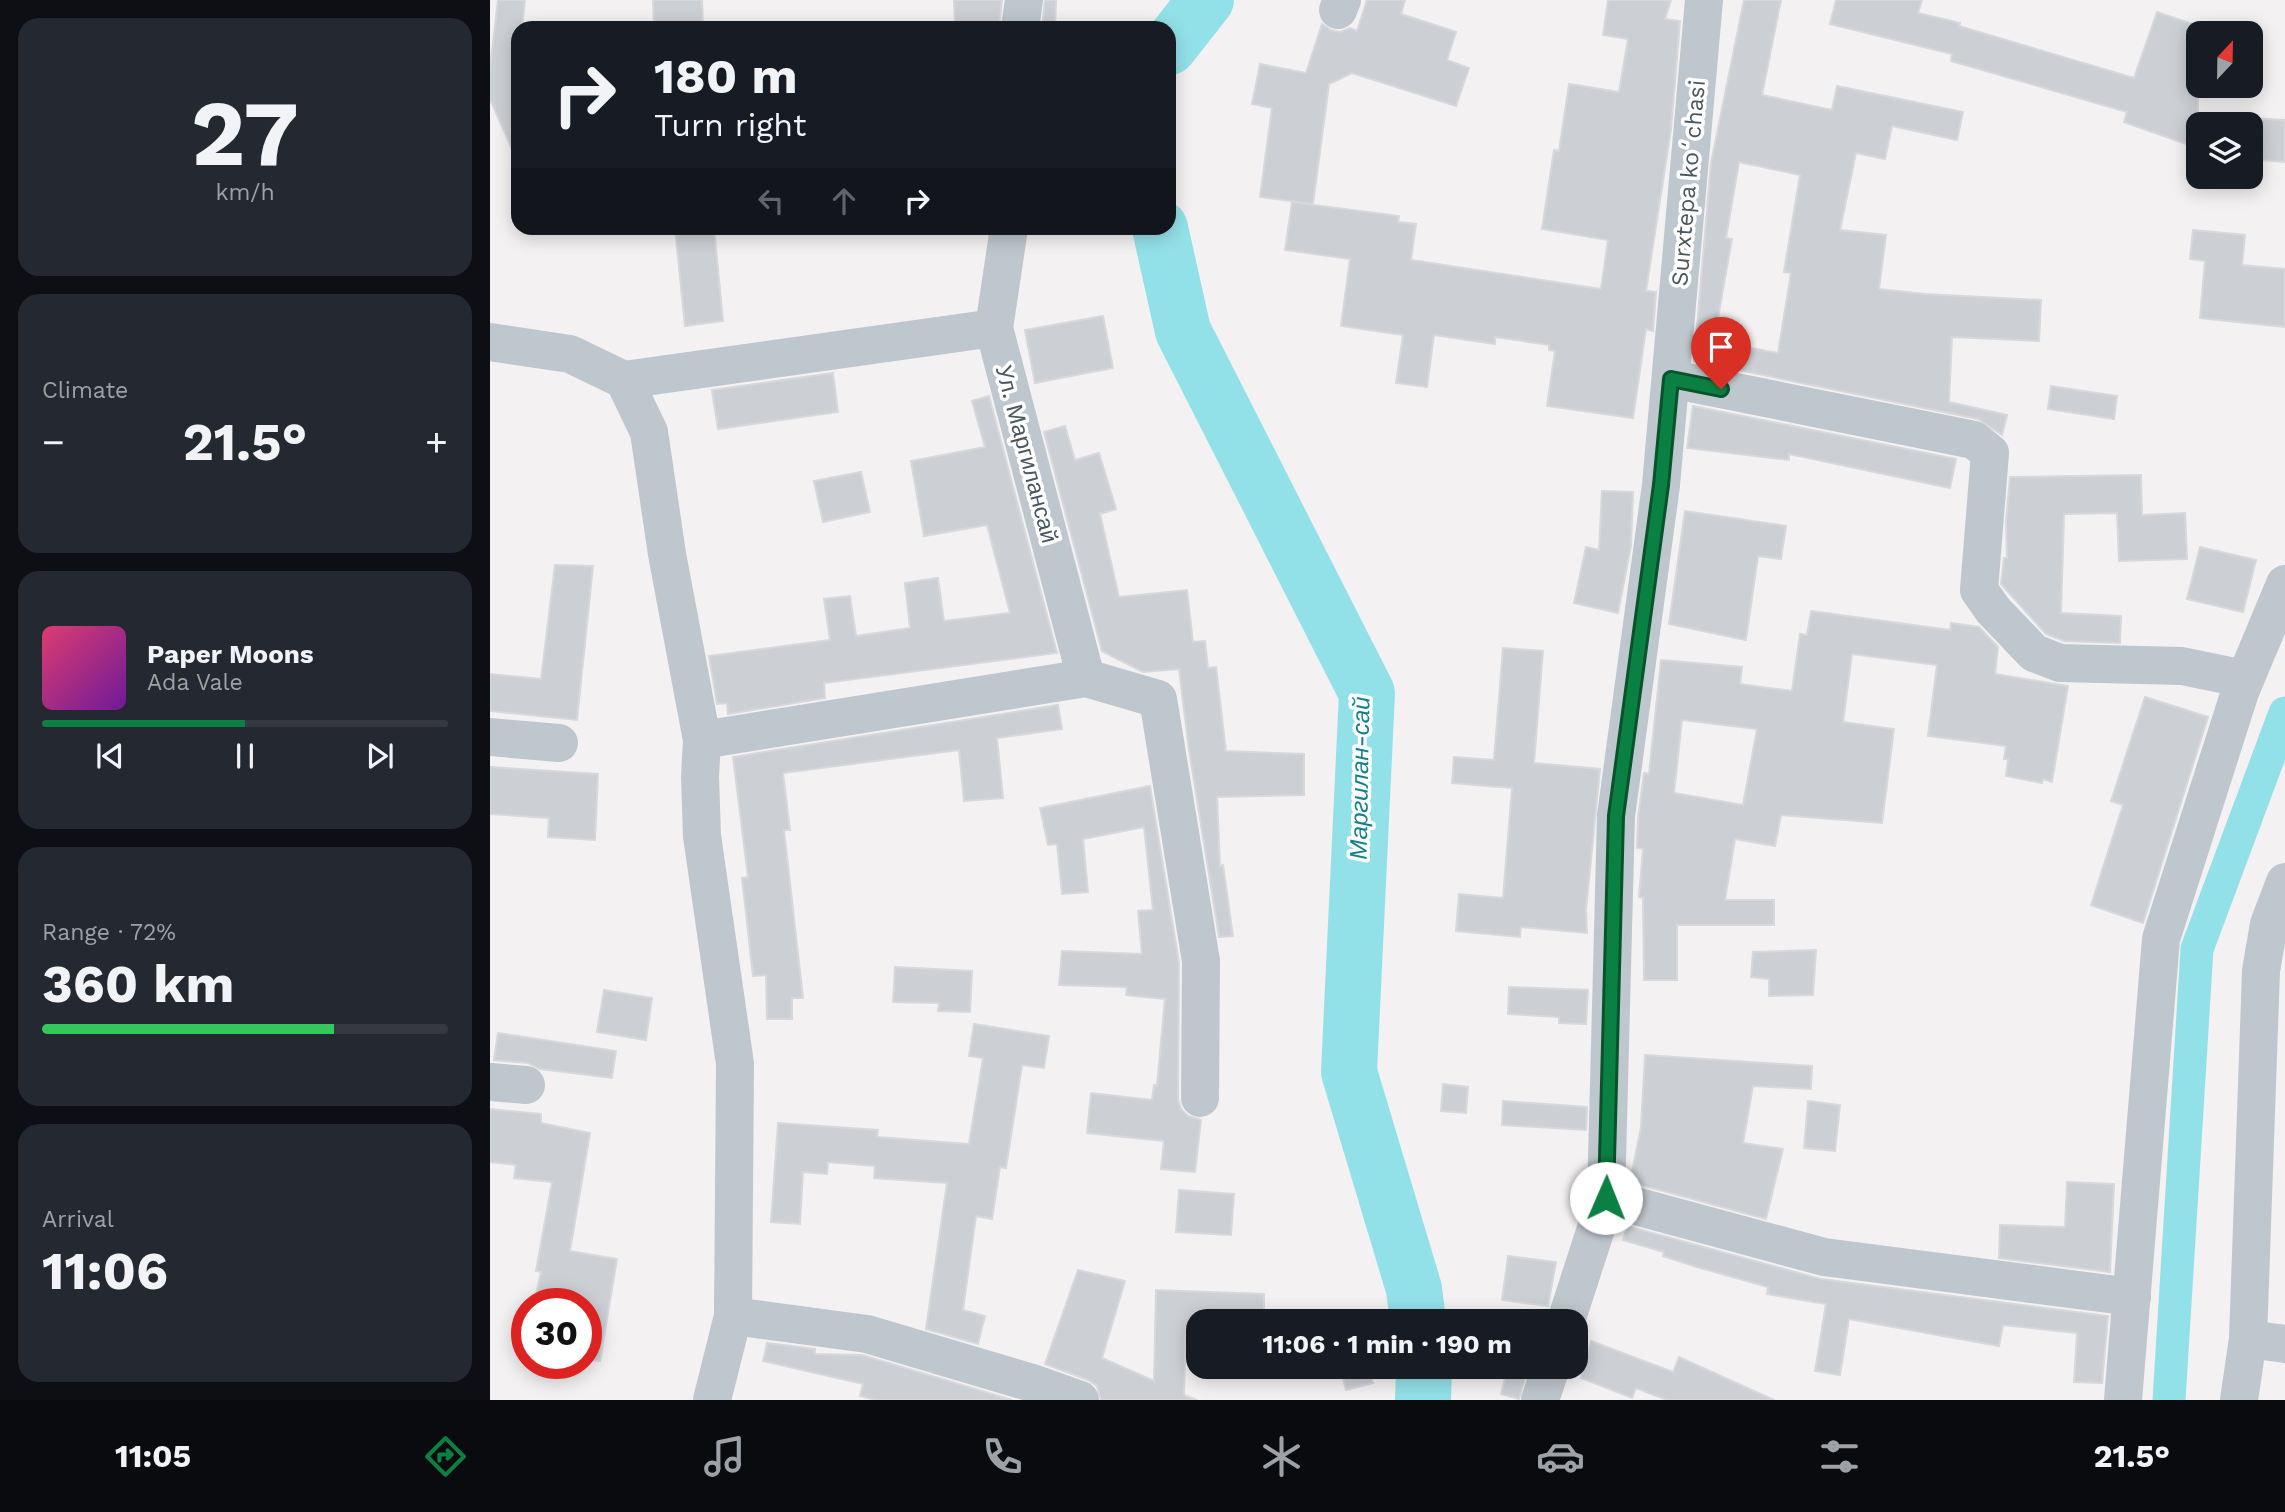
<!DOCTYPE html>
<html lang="en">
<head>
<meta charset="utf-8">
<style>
  :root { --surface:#171b24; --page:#242831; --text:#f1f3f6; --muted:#9ea1a6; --line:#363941; --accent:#0b8043 }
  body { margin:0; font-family:"Work Sans",sans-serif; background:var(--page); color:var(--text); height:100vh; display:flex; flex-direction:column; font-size:26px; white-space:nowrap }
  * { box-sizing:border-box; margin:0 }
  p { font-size:23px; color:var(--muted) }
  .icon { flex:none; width:38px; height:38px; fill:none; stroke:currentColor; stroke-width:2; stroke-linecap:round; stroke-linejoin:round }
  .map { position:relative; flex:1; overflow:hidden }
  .side { display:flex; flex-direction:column; gap:18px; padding:18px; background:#0d0f14; width:490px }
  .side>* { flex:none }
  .top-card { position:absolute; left:21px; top:21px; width:665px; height:214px; border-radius:21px; box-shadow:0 4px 18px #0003; background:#171b24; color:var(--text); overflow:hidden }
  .needle { width:46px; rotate:22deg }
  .buttons { position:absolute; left:1696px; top:21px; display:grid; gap:14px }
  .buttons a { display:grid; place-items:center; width:77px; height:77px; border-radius:14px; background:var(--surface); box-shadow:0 4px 18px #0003; font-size:35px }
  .speed { position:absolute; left:21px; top:1288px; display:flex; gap:14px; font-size:35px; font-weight:700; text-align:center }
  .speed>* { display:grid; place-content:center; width:91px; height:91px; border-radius:50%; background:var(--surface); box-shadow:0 4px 18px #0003; line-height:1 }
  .speed .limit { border:10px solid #d22; background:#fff; color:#111 }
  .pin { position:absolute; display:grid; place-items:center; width:60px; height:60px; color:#fff; margin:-72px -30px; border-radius:50% 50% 50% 0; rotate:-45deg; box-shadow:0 0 7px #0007 }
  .pin .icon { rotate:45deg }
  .me { position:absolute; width:77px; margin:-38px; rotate:1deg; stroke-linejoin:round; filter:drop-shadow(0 0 5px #0008) }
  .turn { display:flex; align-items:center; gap:24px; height:147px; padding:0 28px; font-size:32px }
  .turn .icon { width:91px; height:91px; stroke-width:2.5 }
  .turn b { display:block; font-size:49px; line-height:60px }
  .lanes { display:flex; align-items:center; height:66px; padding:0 28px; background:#0003; justify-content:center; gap:35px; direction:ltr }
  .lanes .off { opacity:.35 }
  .big { font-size:52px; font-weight:700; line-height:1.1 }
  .side .card { flex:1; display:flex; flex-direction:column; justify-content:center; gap:10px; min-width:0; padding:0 24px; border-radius:21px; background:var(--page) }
  .side .dial { align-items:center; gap:0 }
  .dial b { font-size:91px; line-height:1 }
  .song { display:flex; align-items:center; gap:21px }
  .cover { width:84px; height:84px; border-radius:10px; background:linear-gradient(135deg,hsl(340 70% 55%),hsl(280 70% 35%)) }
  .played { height:7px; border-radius:4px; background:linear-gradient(90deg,var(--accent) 50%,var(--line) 50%) }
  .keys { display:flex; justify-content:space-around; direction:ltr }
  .heat { display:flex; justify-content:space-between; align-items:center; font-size:38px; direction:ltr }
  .charge { height:10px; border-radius:5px; background:linear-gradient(90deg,#34c759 72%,var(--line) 0) }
  .trip { position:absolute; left:696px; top:1309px; width:402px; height:70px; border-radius:21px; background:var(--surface); box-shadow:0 4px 18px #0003; font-weight:700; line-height:70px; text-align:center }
  .tab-bar { display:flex; height:112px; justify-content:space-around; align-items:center; background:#090b0e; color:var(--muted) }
  .tab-bar .icon { width:49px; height:49px }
  .tab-bar .current { color:var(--accent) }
  .tab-bar b { font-size:32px; color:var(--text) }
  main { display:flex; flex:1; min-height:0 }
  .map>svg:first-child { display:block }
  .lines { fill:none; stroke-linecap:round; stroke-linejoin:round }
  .canal { stroke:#93e1e8; stroke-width:33 }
  .river { stroke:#93e1e8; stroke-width:56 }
  .building { fill:#cccfd3; stroke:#d6d8dc; stroke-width:2; fill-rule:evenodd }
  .minor { stroke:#bec7cd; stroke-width:38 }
  .route-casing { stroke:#07532c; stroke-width:18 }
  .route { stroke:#0b8043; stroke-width:12 }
  .labels { text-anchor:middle; stroke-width:7; stroke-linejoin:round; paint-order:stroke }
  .street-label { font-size:23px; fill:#4a575e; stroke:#fff }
  .water-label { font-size:24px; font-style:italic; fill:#137f89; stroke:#fff }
</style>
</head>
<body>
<main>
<section class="side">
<div class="card dial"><b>27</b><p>km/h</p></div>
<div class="card"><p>Climate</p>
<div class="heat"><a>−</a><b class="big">21.5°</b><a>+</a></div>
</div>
<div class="card">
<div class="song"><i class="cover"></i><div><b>Paper Moons</b><p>Ada Vale</p></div></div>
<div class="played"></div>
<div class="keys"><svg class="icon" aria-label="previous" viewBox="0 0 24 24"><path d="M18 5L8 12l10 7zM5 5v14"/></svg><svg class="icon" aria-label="pause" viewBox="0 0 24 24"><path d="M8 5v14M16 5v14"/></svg><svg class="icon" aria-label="next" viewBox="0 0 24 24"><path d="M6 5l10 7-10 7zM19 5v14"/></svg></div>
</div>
<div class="card"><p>Range · 72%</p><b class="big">360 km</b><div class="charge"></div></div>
<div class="card"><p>Arrival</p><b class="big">11:06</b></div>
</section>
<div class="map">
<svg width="1795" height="1400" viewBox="0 0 1795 1400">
  <rect width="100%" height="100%" fill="#f3f1f2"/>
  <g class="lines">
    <polyline class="canal" points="1679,1400 1707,949 1795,713"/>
    <g class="river">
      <polyline points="679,47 716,0"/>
      <polyline points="670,228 693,331 877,693 859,1072 924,1289 928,1321"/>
      <polyline points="933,1400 934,1367"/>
    </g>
  </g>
  <g class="building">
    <polygon points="8,0 35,0 32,28 28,28 25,89 28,95 28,163 0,99 0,67"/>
    <polygon points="163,0 212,0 213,28 164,28"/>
    <polygon points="464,0 512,0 509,28 465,28"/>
    <polygon points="555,0 566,0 565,28 552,28"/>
    <polygon points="877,0 915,0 911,14 966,32 957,60 979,68 966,106 862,73 839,84 823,204 770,197 782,108 762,104 770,64 816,73 832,24 841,30 850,32 860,28 867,31"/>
    <polygon points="1118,0 1181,0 1175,19 1190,21 1181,129 1156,291 1166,292 1163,331 1156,329 1143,418 1057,406 1065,351 1059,350 1059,345 1005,337 1005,344 944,335 937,387 906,383 913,335 851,326 860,259 795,250 802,202 909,216 908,222 926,224 921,260 1111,289 1118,240 1052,229 1064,150 1069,151 1079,84 1129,92 1138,39 1113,35"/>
    <path d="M 1254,0 L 1291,0 L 1272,95 L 1342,110 L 1347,86 L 1473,112 L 1467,140 L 1402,126 L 1395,159 L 1366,153 L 1350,230 L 1396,235 L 1389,289 L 1435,294 L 1551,300 L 1549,341 L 1462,337 L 1459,402 L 1517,415 L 1512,435 L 1488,419 L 1204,361 L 1208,340 L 1206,339 L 1221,163 ZM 1249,162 L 1310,175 L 1294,272 L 1301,273 L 1288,353 L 1234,343 L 1238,319 L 1228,318 L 1242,239 L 1236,238 Z"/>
    <polygon points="1346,0 1432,0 1428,13 1470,23 1469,26 1644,78 1667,12 1708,26 1708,148 1634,122 1637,112 1461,61 1462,54 1340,24"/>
    <polygon points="1760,118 1795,120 1795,162 1760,159"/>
    <polygon points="185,228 224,228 233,321 195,326"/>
    <polygon points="1703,230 1755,235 1752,265 1795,269 1795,327 1710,318 1715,261 1700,259"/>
    <polygon points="613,316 623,368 545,383 535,330"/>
    <polygon points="343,373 348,412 228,429 222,390"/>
    <polygon points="1561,386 1627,396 1624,419 1558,409"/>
    <polygon points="499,396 567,653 334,683 335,698 238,714 237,703 227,704 219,656 340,640 334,599 360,596 366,636 420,628 415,583 448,578 454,621 520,613 497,525 434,536 421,461 495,447 482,401"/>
    <polygon points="1203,406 1466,459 1460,488 1299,454 1299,460 1197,448"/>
    <polygon points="575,426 585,460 609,453 626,509 610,514 629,597 697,590 703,642 715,641 718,668 726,667 736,751 814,754 814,795 727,797 730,866 733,865 743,936 729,937 699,750 689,669 653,672 612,651 554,432"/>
    <polygon points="371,472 380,512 333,522 324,481"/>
    <polygon points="1651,475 1652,515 1695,513 1697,559 1629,561 1627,513 1574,514 1571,613 1631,616 1630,643 1574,641 1556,634 1511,584 1514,558 1517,558 1516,522 1520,477"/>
    <polygon points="1112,491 1143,492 1141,546 1128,613 1084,603 1096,547 1109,550"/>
    <polygon points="1195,511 1296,526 1291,559 1268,556 1256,640 1179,624"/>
    <polygon points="1710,547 1766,560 1753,612 1697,599"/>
    <polygon points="65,565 103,566 87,720 0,711 0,674 51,679"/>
    <path d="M 1321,611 L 1460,630 L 1461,623 L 1489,627 L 1508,647 L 1505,674 L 1578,686 L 1562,782 L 1553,779 L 1552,783 L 1516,776 L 1518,759 L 1514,759 L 1516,746 L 1438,736 L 1447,665 L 1362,654 L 1353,722 L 1404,729 L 1392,823 L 1291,815 L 1285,846 L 1245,839 L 1235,900 L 1284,900 L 1284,925 L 1187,925 L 1187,980 L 1154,980 L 1153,898 L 1149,897 L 1153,849 L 1147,848 L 1148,818 L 1154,773 L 1159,774 L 1171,660 L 1252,667 L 1250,684 L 1302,691 L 1310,634 L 1317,635 ZM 1192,720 L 1267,729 L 1253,805 L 1184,793 Z"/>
    <polygon points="1013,648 1053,651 1044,763 1110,769 1096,910 1097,933 1031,927 1030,937 966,931 969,894 1013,898 1022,788 962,783 964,757 1004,760"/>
    <polygon points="1655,697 1718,717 1653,923 1601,905 1633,805 1621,801"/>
    <polygon points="568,705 572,729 507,738 513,798 474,801 469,750 293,773 300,830 294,830 313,998 302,998 302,1019 277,1019 276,975 263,976 252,878 258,877 243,757"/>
    <polygon points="0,767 108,774 105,840 58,837 59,818 0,814"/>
    <polygon points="660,786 689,963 688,1099 691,1109 698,1116 711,1120 705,1172 671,1169 674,1141 597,1133 601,1093 662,1100 664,1085 667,1085 675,999 636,995 637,987 569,985 572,951 652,954 648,911 663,910 654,827 593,839 598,892 572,894 567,844 558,845 550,808"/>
    <polygon points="1326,950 1323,995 1279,996 1279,979 1261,977 1263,952"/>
    <polygon points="405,967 482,971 480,1012 448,1011 449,1003 403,1002"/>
    <polygon points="1019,987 1098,990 1096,1024 1069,1023 1069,1017 1018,1014"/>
    <polygon points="114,990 162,998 156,1040 107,1032"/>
    <polygon points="484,1024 559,1036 554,1068 532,1065 516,1168 510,1167 502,1219 486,1216 473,1310 495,1316 488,1344 436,1329 457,1183 384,1178 385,1166 338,1162 337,1174 313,1172 310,1224 281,1222 288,1123 388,1130 387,1137 479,1144 493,1058 479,1056"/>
    <polygon points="8,1033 126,1051 122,1078 50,1069 38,1063 4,1060"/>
    <polygon points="1155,1055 1322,1066 1321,1089 1263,1086 1253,1143 1293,1149 1276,1219 1140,1182 1151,1127"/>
    <polygon points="953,1084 978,1087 976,1113 951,1111"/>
    <polygon points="1013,1101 1097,1107 1096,1130 1012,1125"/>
    <polygon points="1318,1101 1350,1105 1345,1151 1314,1148"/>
    <polygon points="0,1109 51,1114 51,1123 100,1133 80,1251 127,1259 110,1361 96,1360 96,1304 44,1304 51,1272 46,1271 62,1182 24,1178 26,1165 0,1162"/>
    <polygon points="1577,1182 1624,1184 1620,1272 1509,1258 1510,1225 1575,1227"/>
    <polygon points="689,1190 744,1194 741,1235 686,1232"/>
    <polygon points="1137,1226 1331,1279 1618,1316 1612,1383 1584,1382 1587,1333 1513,1325 1509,1346 1359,1319 1350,1375 1325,1371 1336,1304 1277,1294 1278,1287 1207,1267 1173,1256 1174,1252 1133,1240"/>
    <polygon points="1018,1256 1066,1262 1058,1306 1012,1300"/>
    <polygon points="588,1270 635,1281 612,1358 664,1381 666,1290 774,1294 774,1321 709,1321 709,1328 696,1328 694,1395 707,1400 611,1400 607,1386 598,1380 555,1364"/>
    <polygon points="1101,1341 1183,1372 1189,1357 1284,1400 1177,1400 1146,1388 1142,1398 1091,1378"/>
    <polygon points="277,1343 325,1349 325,1354 372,1355 522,1400 386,1400 370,1396 373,1384 273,1361"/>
    <polygon points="850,1367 878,1367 883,1383 856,1390"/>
    <polygon points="1018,1367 1038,1367 1029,1399 1011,1394"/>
  </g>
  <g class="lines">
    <g class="minor">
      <polyline points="848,10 852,0"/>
      <polyline points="530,28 534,0"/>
      <polyline points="519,228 504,328 596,678"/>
      <polyline points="0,342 80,354 134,380 159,432 177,554 212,740 596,678 668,699 711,961 710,1098"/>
      <polyline points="1181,379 1484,440 1500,453 1489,590 1503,610 1544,653 1570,663 1692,666 1755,679"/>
      <polyline points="134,380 504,328"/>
      <polyline points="0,737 69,743"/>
      <polyline points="212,740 210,776 212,836 245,1064 243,1316 222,1400"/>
      <polyline points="0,1082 36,1085"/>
      <polyline points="1116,1198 1334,1257 1642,1297"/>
      <polyline points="243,1316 377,1334 542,1383 590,1400"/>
      <polyline points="1076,1321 1116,1198 1126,816 1171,485 1214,0"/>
      <polyline points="1758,1339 1795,1344"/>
      <polyline points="1050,1400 1061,1367"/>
      <polyline points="1633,1400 1671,939 1750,692 1795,584"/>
      <polyline points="1749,1400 1758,1339 1771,971 1779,924 1795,882"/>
    </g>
  </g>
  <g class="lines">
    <g class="route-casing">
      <polyline id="route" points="1116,1198 1126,816 1171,485 1181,379 1231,389"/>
    </g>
    <use href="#route" class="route"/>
  </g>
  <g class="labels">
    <g class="street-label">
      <text transform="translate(1198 183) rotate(-85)" y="8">Surxtepa koʻchasi</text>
      <text transform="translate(537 454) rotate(75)" y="8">Ул. Маргилансай</text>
    </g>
    <g class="water-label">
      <text transform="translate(870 778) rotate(-89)" y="8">Маргилан-сай</text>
    </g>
  </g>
</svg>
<div class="buttons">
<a><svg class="needle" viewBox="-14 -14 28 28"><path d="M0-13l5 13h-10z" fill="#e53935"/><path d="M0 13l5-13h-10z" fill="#9ea1a6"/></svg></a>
<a><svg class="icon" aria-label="layers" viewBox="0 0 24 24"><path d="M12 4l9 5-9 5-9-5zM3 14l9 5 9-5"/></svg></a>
</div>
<div class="speed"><div class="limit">30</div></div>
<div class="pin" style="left:1231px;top:389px;background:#d93025"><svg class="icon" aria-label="arrive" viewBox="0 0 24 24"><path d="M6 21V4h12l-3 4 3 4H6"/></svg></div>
<svg class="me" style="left:1116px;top:1198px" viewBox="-20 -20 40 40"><circle r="19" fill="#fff"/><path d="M0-13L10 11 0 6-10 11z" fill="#0b8043"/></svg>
<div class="trip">11:06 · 1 min · 190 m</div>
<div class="top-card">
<div class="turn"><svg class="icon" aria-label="right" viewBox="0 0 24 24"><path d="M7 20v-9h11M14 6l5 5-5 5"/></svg><div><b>180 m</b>Turn right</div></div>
<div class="lanes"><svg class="icon off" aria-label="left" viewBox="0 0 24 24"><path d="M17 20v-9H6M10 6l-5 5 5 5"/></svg><svg class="icon off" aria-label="ahead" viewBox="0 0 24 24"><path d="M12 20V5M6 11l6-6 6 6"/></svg><svg class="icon" aria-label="right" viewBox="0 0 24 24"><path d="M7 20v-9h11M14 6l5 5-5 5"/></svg></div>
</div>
</div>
</main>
<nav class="tab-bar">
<b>11:05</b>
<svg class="icon current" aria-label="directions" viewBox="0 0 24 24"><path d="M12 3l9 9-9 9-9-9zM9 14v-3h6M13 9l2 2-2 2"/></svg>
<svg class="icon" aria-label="music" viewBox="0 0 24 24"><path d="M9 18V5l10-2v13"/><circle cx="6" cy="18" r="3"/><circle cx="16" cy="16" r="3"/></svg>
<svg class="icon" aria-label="phone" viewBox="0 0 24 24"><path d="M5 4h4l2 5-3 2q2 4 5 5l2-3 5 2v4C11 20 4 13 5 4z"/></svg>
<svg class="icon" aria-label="climate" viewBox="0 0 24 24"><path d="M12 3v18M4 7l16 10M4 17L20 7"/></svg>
<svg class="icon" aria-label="car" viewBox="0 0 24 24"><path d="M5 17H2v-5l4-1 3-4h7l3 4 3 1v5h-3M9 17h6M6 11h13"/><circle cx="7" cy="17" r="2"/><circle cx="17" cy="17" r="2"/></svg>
<svg class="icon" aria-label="filters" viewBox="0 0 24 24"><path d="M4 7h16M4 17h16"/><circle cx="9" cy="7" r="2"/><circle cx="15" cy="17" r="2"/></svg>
<b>21.5°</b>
</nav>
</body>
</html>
